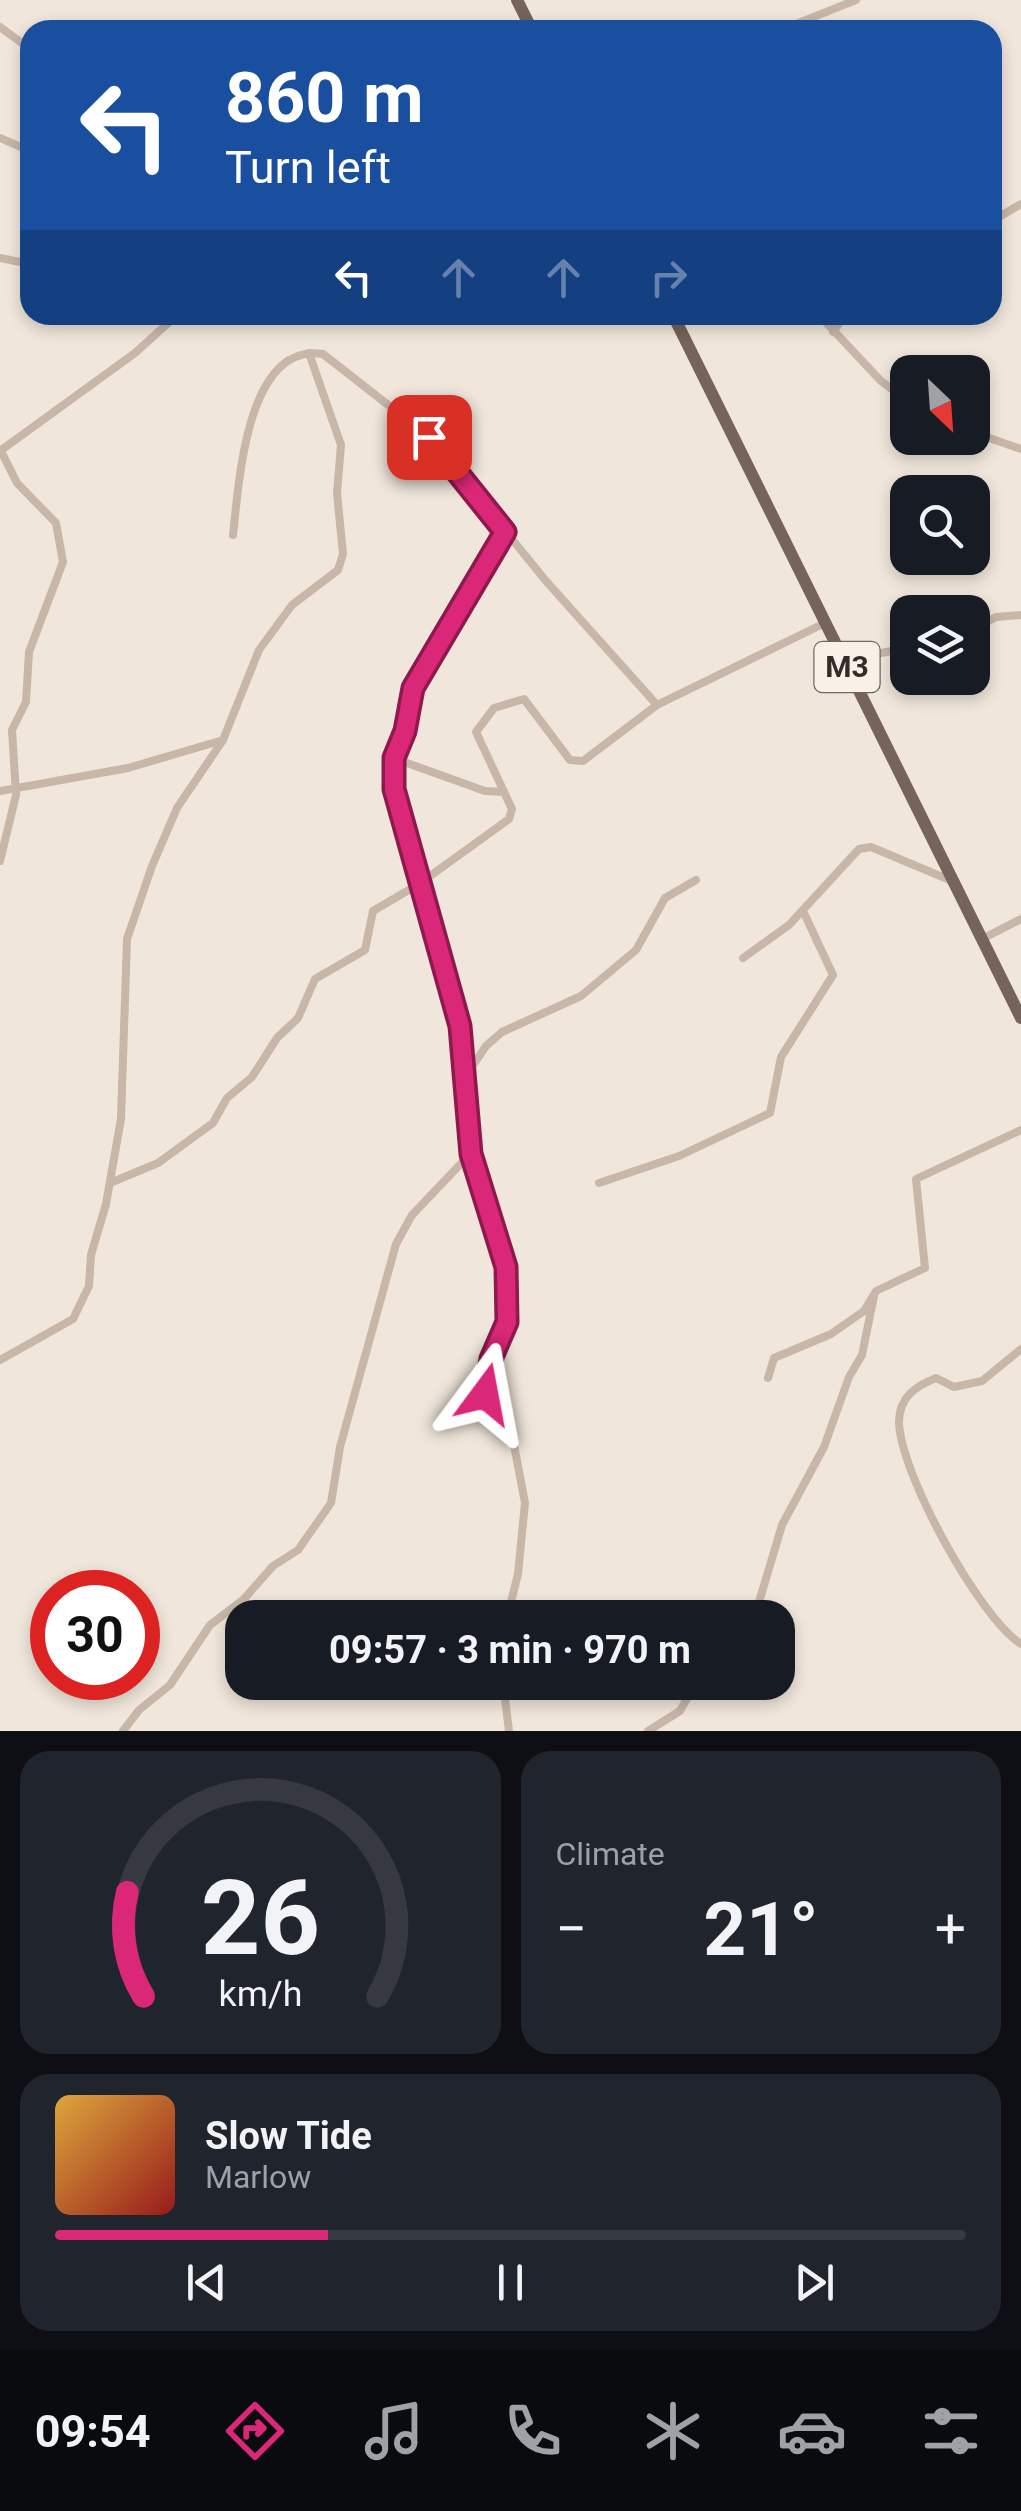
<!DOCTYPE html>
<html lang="en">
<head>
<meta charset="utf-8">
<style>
  :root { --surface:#171b24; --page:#20242c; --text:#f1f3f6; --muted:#9ea1a6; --line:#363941; --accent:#db2777 }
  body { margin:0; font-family:Roboto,sans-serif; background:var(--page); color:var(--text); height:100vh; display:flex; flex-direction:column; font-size:38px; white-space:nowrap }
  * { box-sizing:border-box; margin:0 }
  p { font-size:32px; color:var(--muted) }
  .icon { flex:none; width:55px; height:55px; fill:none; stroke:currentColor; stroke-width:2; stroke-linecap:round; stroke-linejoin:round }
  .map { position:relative; height:1731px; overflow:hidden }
  .details { display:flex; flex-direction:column; gap:20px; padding:20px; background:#0d0f14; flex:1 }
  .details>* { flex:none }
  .banner { position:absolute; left:20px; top:20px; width:982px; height:305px; border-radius:30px; box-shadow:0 5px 15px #0003; background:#1a4fa0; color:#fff; overflow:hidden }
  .needle { width:65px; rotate:155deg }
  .fabs { position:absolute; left:890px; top:355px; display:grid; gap:20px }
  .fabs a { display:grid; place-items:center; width:100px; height:100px; border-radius:20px; background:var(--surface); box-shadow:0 5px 15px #0003; font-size:50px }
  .speed { position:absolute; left:30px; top:1570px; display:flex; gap:20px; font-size:50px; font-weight:700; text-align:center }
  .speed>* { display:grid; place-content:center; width:130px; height:130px; border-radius:50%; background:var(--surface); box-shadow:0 5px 15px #0003; line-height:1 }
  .speed .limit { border:15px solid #d22; background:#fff; color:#111 }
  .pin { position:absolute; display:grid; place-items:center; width:85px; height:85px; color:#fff; margin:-42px; border-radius:20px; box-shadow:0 5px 15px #0006 }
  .me { position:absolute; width:110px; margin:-55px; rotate:13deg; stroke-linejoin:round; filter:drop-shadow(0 0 8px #0008) }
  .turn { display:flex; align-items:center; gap:35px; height:210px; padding:0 40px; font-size:45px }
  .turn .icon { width:130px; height:130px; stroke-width:2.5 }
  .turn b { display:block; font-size:70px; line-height:85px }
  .lanes { display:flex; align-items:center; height:95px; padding:0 40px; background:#0003; justify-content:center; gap:50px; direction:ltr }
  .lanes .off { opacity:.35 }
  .big { font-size:75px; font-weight:700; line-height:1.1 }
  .details .widget { flex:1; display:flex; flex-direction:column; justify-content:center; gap:15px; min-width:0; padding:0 35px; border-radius:30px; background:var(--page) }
  .details .dial { align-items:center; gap:0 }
  .dial svg { height:260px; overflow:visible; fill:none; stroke:var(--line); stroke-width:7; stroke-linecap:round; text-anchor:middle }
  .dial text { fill:var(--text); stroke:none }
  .song { display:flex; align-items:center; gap:30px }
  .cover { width:120px; height:120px; border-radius:15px; background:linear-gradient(135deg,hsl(40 70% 55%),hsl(0 70% 35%)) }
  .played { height:10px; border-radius:5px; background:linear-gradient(90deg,var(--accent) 30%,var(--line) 30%) }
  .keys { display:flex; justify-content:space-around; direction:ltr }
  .heat { display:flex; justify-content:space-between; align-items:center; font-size:55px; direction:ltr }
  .details .tiles { flex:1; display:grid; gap:20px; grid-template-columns:1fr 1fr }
  .widget:last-child { grid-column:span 2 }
  .trip { position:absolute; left:225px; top:1600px; width:570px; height:100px; border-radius:30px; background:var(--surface); box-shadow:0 5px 15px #0003; font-weight:700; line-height:100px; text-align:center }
  .tabs { display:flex; height:160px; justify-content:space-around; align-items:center; background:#090b0e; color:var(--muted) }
  .tabs .icon { width:70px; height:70px }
  .tabs .current { color:var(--accent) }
  .tabs b { font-size:45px; color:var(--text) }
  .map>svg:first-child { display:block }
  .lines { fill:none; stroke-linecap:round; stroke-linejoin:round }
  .street { stroke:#c8b6a8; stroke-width:8 }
  .primary { stroke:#76635a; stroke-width:12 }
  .route-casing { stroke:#8e194d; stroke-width:25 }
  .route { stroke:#db2777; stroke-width:18 }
  .labels { text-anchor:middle; stroke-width:8; stroke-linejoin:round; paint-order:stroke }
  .shield { fill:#f8f1e8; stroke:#706762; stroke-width:2.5 }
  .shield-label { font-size:30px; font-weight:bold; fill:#352c28 }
</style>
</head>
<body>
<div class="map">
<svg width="1021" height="1731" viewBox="0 0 1021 1731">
  <rect width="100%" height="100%" fill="#f0e6db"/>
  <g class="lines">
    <g class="street">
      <polyline points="0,27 30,49"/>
      <polyline points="781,30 856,0"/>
      <polyline points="0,138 30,151"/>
      <polyline points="992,221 1021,204"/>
      <polyline points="0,258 30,264"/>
      <polyline points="819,315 881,381 908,401"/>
      <polyline points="833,332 845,315"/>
      <polyline points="972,432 1021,449"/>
      <polyline points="0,451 135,353 177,315"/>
      <polyline points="505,532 413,688 405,731 393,758 395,789 461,1026 471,1153 506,1267 507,1322 485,1386 486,1399 514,1445 525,1503 518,1574 507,1618"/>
      <path d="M 233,535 C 239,483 246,342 323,354 L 429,437 L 546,581 L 657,705"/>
      <polyline points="972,630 996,617 1021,615"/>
      <polyline points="843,660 908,648"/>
      <polyline points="393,758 485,791 504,792"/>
      <polyline points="0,791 128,768 223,740"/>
      <polyline points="0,861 16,795 12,730 26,702 29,652 63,562 56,523 17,483 1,451"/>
      <polyline points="982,939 1021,919"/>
      <polyline points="743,958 789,925 859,849 871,847 952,881"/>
      <polyline points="465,1077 486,1046 502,1032 581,996 636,950 665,898 696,880"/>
      <polyline points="110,1183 158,1163 213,1123 227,1098 252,1077 277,1038 298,1018 315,979 365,950 373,911 419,884 509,819 512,809 476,732 494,708 524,699 570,760 583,761 657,705 825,623"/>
      <polyline points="599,1183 679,1156 770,1113 781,1057 833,975 803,911"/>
      <path d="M 1021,1349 L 982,1381 L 954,1387 L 936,1378 C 916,1386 899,1397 899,1422 C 900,1473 979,1617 1021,1644"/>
      <polyline points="0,1360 73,1319 89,1286 91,1255 106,1204 121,1119 127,939 152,866 177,808 223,740 259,650 292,605 338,570 343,554 337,493 341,445 309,353"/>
      <polyline points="768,1378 774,1358 831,1334 864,1311 876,1291 925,1268 916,1179 1021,1130"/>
      <polyline points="746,1618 759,1602 782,1525 824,1447 849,1377 862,1355 874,1296"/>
      <polyline points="503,1682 509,1731"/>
      <polyline points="123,1731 139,1710 170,1685 210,1625 243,1600 273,1566 298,1550 331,1503 340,1447 396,1244 412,1215 471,1153"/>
      <polyline points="648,1731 680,1711 696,1682"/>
    </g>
    <g class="primary">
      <polyline points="517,0 532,30"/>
      <polyline points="673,315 1021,1018"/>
    </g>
  </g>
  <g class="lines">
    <g class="route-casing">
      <polyline id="route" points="429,437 505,532 413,688 405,731 394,758 394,789 460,1026 471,1154 506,1267 507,1322 491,1359 485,1394"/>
    </g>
    <use href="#route" class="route"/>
  </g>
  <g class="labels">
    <rect class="shield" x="814.5" y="642" width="65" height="50" rx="8"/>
    <g class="shield-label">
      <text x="847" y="677">M3</text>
    </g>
  </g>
</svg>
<div class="fabs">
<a><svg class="needle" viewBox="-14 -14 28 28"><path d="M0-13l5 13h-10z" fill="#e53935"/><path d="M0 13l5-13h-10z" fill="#9ea1a6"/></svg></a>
<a><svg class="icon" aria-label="search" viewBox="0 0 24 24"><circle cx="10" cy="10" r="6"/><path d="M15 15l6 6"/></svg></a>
<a><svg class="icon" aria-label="layers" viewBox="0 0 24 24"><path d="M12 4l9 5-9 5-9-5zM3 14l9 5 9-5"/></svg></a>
</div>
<div class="speed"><div class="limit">30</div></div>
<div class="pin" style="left:429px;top:437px;background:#d93025"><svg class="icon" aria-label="arrive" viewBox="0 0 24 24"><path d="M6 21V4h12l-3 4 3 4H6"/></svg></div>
<svg class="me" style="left:485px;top:1394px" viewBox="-20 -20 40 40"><path d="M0-17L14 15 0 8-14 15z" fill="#db2777" stroke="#fff" stroke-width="4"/></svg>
<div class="trip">09:57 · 3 min · 970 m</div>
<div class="banner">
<div class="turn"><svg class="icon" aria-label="left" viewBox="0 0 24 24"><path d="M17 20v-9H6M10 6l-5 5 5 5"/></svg><div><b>860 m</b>Turn left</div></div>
<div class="lanes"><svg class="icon" aria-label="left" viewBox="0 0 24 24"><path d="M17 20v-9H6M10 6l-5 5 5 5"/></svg><svg class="icon off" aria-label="ahead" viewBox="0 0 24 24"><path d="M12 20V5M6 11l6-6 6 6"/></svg><svg class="icon off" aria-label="ahead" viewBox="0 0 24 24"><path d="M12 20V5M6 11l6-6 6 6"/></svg><svg class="icon off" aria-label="right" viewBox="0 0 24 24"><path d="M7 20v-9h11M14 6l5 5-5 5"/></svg></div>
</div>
</div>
<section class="details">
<div class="tiles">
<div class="widget dial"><svg viewBox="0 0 100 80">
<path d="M14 69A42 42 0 1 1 86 69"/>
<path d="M14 69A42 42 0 0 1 9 37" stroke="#db2777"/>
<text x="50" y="56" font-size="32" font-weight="700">26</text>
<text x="50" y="72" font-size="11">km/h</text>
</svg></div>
<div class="widget"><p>Climate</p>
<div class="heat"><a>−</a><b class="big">21°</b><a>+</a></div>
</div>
<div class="widget">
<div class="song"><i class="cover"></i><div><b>Slow Tide</b><p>Marlow</p></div></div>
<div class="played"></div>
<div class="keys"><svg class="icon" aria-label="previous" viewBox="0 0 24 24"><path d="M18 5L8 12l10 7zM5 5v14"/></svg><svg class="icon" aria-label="pause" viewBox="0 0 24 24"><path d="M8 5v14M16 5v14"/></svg><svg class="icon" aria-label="next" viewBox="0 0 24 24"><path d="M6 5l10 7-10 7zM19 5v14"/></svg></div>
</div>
</div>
</section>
<nav class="tabs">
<b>09:54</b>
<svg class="icon current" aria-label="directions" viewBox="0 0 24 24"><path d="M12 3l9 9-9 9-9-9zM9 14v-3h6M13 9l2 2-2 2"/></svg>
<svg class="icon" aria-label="music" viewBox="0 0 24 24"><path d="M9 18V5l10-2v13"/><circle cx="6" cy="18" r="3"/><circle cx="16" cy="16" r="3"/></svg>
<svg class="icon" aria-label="phone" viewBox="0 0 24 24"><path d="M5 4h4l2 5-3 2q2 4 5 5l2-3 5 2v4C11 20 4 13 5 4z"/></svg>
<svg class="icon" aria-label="climate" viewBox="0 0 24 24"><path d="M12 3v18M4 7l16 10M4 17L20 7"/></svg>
<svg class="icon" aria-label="car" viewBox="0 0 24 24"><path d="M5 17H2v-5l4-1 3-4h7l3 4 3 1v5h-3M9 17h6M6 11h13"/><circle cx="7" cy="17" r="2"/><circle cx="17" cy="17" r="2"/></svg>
<svg class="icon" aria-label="filters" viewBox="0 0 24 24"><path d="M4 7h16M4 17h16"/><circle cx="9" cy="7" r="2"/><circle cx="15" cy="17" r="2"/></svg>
</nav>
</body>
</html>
